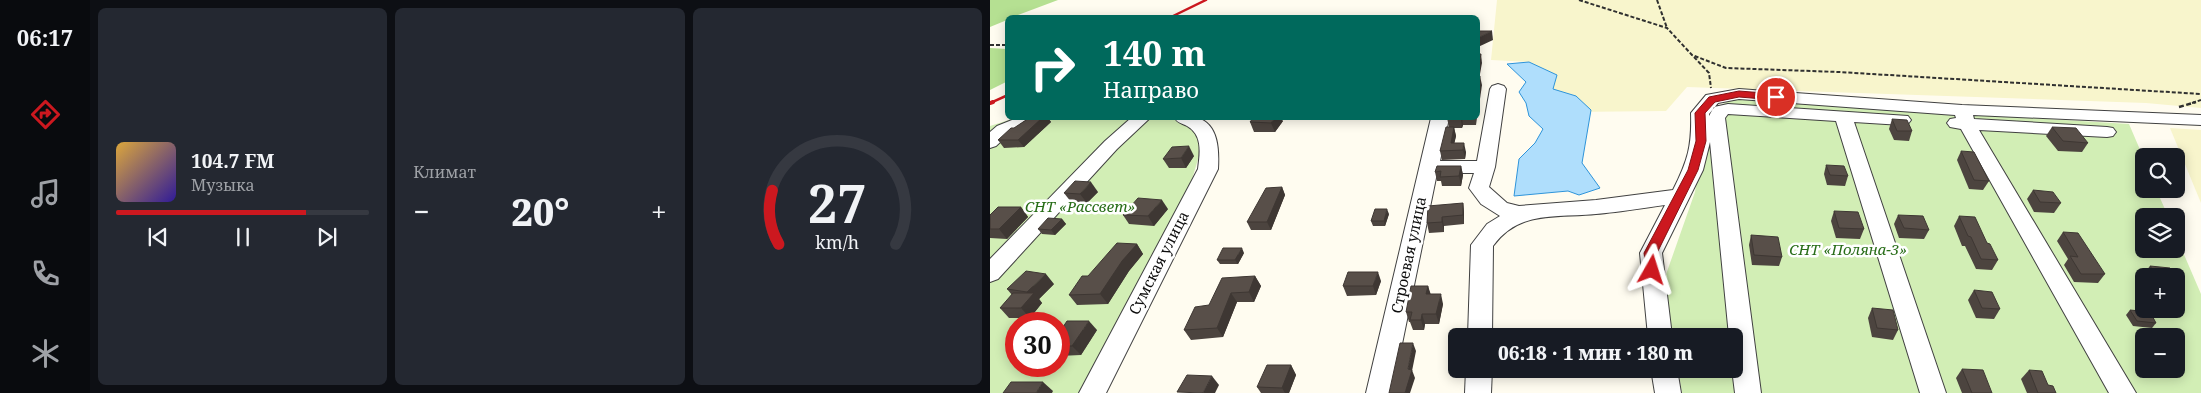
<!DOCTYPE html>
<html lang="ru">
<head>
<meta charset="utf-8">
<style>
  :root { --surface:#171b24; --page:#242831; --text:#f1f3f6; --muted:#9ea1a6; --line:#363941; --accent:#cc181f }
  body { margin:0; font-family:"Noto Serif",serif; background:var(--page); color:var(--text); height:100vh; display:flex; flex-direction:column; font-size:19px; white-space:nowrap }
  * { box-sizing:border-box; margin:0 }
  p { font-size:16px; color:var(--muted) }
  .icon { flex:none; width:28px; height:28px; fill:none; stroke:currentColor; stroke-width:2; stroke-linecap:round; stroke-linejoin:round }
  .map { position:relative; flex:1; overflow:hidden }
  .details { display:flex; flex-direction:column; gap:8px; padding:8px; background:#0d0f14; width:900px }
  .details>* { flex:none }
  .guide { position:absolute; left:15px; top:15px; width:475px; height:105px; border-radius:8px; box-shadow:0 2px 12px #0003; background:#00695c; color:#fff; overflow:hidden }
  .buttons { position:absolute; left:1145px; top:148px; display:grid; gap:10px }
  .buttons a { display:grid; place-items:center; width:50px; height:50px; border-radius:8px; background:var(--surface); box-shadow:0 2px 12px #0003; font-size:25px }
  .speed { position:absolute; left:15px; top:312px; display:flex; gap:10px; font-size:25px; font-weight:700; text-align:center }
  .speed>* { display:grid; place-content:center; width:65px; height:65px; border-radius:50%; background:var(--surface); box-shadow:0 2px 12px #0003; line-height:1 }
  .speed .limit { border:8px solid #d22; background:#fff; color:#111 }
  .pin { position:absolute; display:grid; place-items:center; width:42px; height:42px; color:#fff; margin:-21px; border:2px solid #fff; border-radius:50%; box-shadow:0 1px 5px #0007 }
  .me { position:absolute; width:55px; margin:-28px; rotate:6deg; stroke-linejoin:round; filter:drop-shadow(0 0 4px #0008) }
  .turn { display:flex; align-items:center; gap:18px; height:105px; padding:0 15px; font-size:22px }
  .turn .icon { width:65px; height:65px; stroke-width:2.5 }
  .turn b { display:block; font-size:35px; line-height:42px }
  .big { font-size:38px; font-weight:800; line-height:1.1 }
  .details .widget { flex:1; display:flex; flex-direction:column; justify-content:center; gap:8px; min-width:0; padding:0 18px; border-radius:8px; background:var(--page) }
  .details .dial { align-items:center; gap:0 }
  .dial svg { height:130px; overflow:visible; fill:none; stroke:var(--line); stroke-width:7; stroke-linecap:round; text-anchor:middle }
  .dial text { fill:var(--text); stroke:none }
  .song { display:flex; align-items:center; gap:15px }
  .cover { width:60px; height:60px; border-radius:8px; background:linear-gradient(135deg,hsl(40 70% 55%),hsl(250 70% 35%)) }
  .played { height:5px; border-radius:2px; background:linear-gradient(90deg,var(--accent) 75%,var(--line) 75%) }
  .keys { display:flex; justify-content:space-around; direction:ltr }
  .heat { display:flex; justify-content:space-between; align-items:center; font-size:28px; direction:ltr }
  .details .tiles { flex:1; display:grid; gap:8px; grid-template-columns:repeat(3,1fr) }
  .trip { position:absolute; left:458px; top:328px; width:295px; height:50px; border-radius:8px; background:var(--surface); box-shadow:0 2px 12px #0003; font-weight:800; line-height:50px; text-align:center }
  main { display:flex; flex:1; min-height:0 }
  .menu { display:flex; flex-direction:column; width:90px; justify-content:space-around; align-items:center; background:#090b0e; color:var(--muted) }
  .menu .icon { width:35px; height:35px }
  .menu .on { color:var(--accent) }
  .menu b { font-size:22px; color:var(--text) }
  .map>svg:first-child { display:block }
  .farmland { fill:#f8f5cc }
  .green { fill:#d2eeb5; fill-rule:evenodd }
  .forest { fill:#b5e092 }
  .water { fill:#afdefc; stroke:#2e94da }
  .lines { fill:none; stroke-linecap:round; stroke-linejoin:round }
  .minor-casing { stroke:#414141; stroke-width:2 }
  .path-far1 { stroke:#303030; stroke-width:2; stroke-dasharray:4 2; stroke-linecap:butt }
  .path { stroke:#303030; stroke-width:2.5; stroke-dasharray:5 2.5; stroke-linecap:butt }
  .minor { fill:#fff; fill-rule:evenodd }
  .rail-far1 { stroke:#cc181f; stroke-width:2.5 }
  .rail { stroke:#cc181f; stroke-width:4 }
  .wall { fill:#4c443f }
  .shaded-wall { fill:#3e3733 }
  .building { fill:#584f49; stroke:#3e3733 }
  .route { fill:#cc181f; stroke:#851014 }
  .labels { text-anchor:middle; stroke-width:5; stroke-linejoin:round; paint-order:stroke }
  .park-label { font-size:15px; font-style:italic; fill:#286d18; stroke:#fff }
  .street-label { font-size:15px; fill:#0e0e0e; stroke:#fff }
</style>
</head>
<body>
<main>
<nav class="menu">
<b>06:17</b>
<svg class="icon on" aria-label="directions" viewBox="0 0 24 24"><path d="M12 3l9 9-9 9-9-9zM9 14v-3h6M13 9l2 2-2 2"/></svg>
<svg class="icon" aria-label="music" viewBox="0 0 24 24"><path d="M9 18V5l10-2v13"/><circle cx="6" cy="18" r="3"/><circle cx="16" cy="16" r="3"/></svg>
<svg class="icon" aria-label="phone" viewBox="0 0 24 24"><path d="M5 4h4l2 5-3 2q2 4 5 5l2-3 5 2v4C11 20 4 13 5 4z"/></svg>
<svg class="icon" aria-label="climate" viewBox="0 0 24 24"><path d="M12 3v18M4 7l16 10M4 17L20 7"/></svg>
</nav>
<section class="details">
<div class="tiles">
<div class="widget">
<div class="song"><i class="cover"></i><div><b>104.7 FM</b><p>Музыка</p></div></div>
<div class="played"></div>
<div class="keys"><svg class="icon" aria-label="previous" viewBox="0 0 24 24"><path d="M18 5L8 12l10 7zM5 5v14"/></svg><svg class="icon" aria-label="pause" viewBox="0 0 24 24"><path d="M8 5v14M16 5v14"/></svg><svg class="icon" aria-label="next" viewBox="0 0 24 24"><path d="M6 5l10 7-10 7zM19 5v14"/></svg></div>
</div>
<div class="widget"><p>Климат</p>
<div class="heat"><a>−</a><b class="big">20°</b><a>+</a></div>
</div>
<div class="widget dial"><svg viewBox="0 0 100 80">
<path d="M14 69A42 42 0 1 1 86 69"/>
<path d="M14 69A42 42 0 0 1 10 36" stroke="#cc181f"/>
<text x="50" y="56" font-size="32" font-weight="700">27</text>
<text x="50" y="72" font-size="11">km/h</text>
</svg></div>
</div>
</section>
<div class="map">
<svg width="1211" height="393" viewBox="0 0 1211 393">
  <rect width="100%" height="100%" fill="#fffcf0"/>
  <g class="farmland">
    <polygon points="507,0 1211,0 1211,108 1156,103 697,87 676,111 580,112 539,62 501,60"/>
    <polygon points="1180,128 1211,130 1211,203"/>
  </g>
  <g class="green">
    <path d="M 742,99 L 1139,124 L 1154,159 L 1154,189 L 1166,189 L 1178,216 L 1154,216 L 1154,249 L 1186,249 L 1186,236 L 1211,294 L 1211,393 L 692,393 L 688,369 L 744,369 L 744,336 L 682,336 L 673,283 L 705,192 L 716,113 ZM 1154,276 L 1186,276 L 1186,309 L 1154,309 ZM 1154,336 L 1186,336 L 1186,369 L 1154,369 Z"/>
    <path d="M 25,118 L 210,119 L 211,149 L 198,193 L 94,393 L 0,393 L 0,126 ZM 26,324 L 69,324 L 69,366 L 26,366 Z"/>
  </g>
  <g class="forest">
    <polygon points="0,0 68,0 23,17 18,18 17,20 0,27"/>
    <polygon points="0,48 17,49 18,81 0,90"/>
  </g>
  <polygon class="water" points="539,62 567,75 563,89 586,96 601,110 592,163 610,188 589,195 578,191 524,196 529,159 545,143 553,129 539,116 536,103 529,92 536,82 517,64"/>
  <g class="lines">
    <g class="minor-casing">
      <g id="minor">
        <path d="M 508,84 L 514,86 L 516,89 L 505,167 L 499,187 L 517,203 L 529,206 L 606,200 L 683,190 C 698,160 702,146 701,113 L 716,95 L 749,89 L 972,105 L 1211,115 L 1211,125 L 983,115 L 984,119 L 1117,127 L 1123,128 L 1126,132 L 1123,136 L 1117,137 L 989,130 L 1146,393 L 1119,393 L 971,129 L 960,127 L 957,123 L 960,119 L 966,118 L 965,115 L 749,99 L 728,103 L 719,114 L 719,116 L 724,107 L 738,104 L 918,116 L 921,120 L 918,124 L 912,125 L 864,122 L 956,393 L 930,393 L 846,121 L 738,114 L 735,118 L 771,393 L 745,393 L 742,369 L 744,336 L 739,336 L 720,142 L 713,170 L 672,253 L 682,336 L 658,336 L 650,253 L 675,205 C 652,208 629,212 606,214 C 566,218 529,210 503,246 L 502,336 L 478,336 L 481,245 L 497,224 L 510,216 L 491,204 L 479,188 L 484,173 L 447,173 L 402,393 L 376,393 L 441,118 L 459,118 L 450,161 L 487,161 L 500,89 L 502,86 Z"/>
        <polygon points="27,118 50,118 47,122 19,134 6,146 0,148 0,132 7,126"/>
        <polygon points="141,118 160,118 127,149 8,279 0,282 0,259 115,141"/>
        <path d="M 185,118 C 192,118 202,116 208,118 C 229,125 229,151 228,169 L 116,393 L 89,393 L 208,169 C 210,153 213,135 197,126 C 192,123 187,123 185,118 Z"/>
        <polygon points="476,369 502,369 501,393 475,393"/>
        <polygon points="661,369 687,369 691,393 665,393"/>
      </g>
    </g>
    <g class="path-far1">
      <polyline points="589,0 677,28 702,55 736,68 849,72 1211,94"/>
      <polyline points="667,0 677,28"/>
      <polyline points="0,45 18,45"/>
      <polyline points="704,57 719,73 721,88"/>
      <polyline points="1202,103 1211,100"/>
    </g>
    <polyline class="path" points="1189,107 1206,102"/>
    <use href="#minor" class="minor"/>
    <g class="rail-far1">
      <polyline points="179,18 216,0"/>
      <polyline points="0,103 18,95"/>
    </g>
    <polyline class="rail" points="0,103 3,102"/>
  </g>
  <g class="wall">
    <polygon points="39,118 58,118 61,122 34,147 14,148 8,140"/>
    <polygon points="457,118 487,118 486,125 473,125 472,128 464,128 466,136 464,143 476,152 475,159 452,160 450,151 459,127"/>
    <polygon points="902,119 922,131 919,141 904,140 899,129"/>
    <polygon points="293,121 285,132 264,132 260,122"/>
    <polygon points="1062,127 1098,143 1092,152 1068,151 1056,136"/>
    <polygon points="971,151 999,181 993,190 979,189 967,160"/>
    <polygon points="204,156 196,168 179,168 173,159"/>
    <polygon points="836,165 858,176 855,186 837,185 834,174"/>
    <polygon points="471,166 473,175 471,186 452,186 451,181 447,181 445,172"/>
    <polygon points="292,187 295,195 281,230 261,230 257,222"/>
    <polygon points="1043,190 1071,203 1064,213 1044,212 1037,199"/>
    <polygon points="108,192 97,203 81,202 74,193"/>
    <polygon points="473,203 474,213 474,224 454,226 454,232 439,233 437,223"/>
    <polygon points="31,207 38,217 17,239 0,238 0,215"/>
    <polygon points="178,209 164,226 139,224 133,215"/>
    <polygon points="844,211 874,229 870,239 846,238 841,221"/>
    <polygon points="399,214 395,226 383,226 381,221"/>
    <polygon points="908,215 939,230 934,239 909,238 904,224"/>
    <polygon points="969,216 997,243 1008,260 1002,270 986,269 975,246 972,246 964,226"/>
    <polygon points="72,219 76,224 65,235 52,234 48,229"/>
    <polygon points="1073,232 1115,274 1108,283 1084,282 1074,265 1078,259 1067,241"/>
    <polygon points="761,235 792,257 789,266 762,265 759,245"/>
    <polygon points="147,244 153,254 139,271 118,304 87,305 79,295 98,276"/>
    <polygon points="254,253 248,264 230,264 227,260"/>
    <polygon points="1160,266 1185,276 1160,276 1156,271"/>
    <polygon points="265,276 271,286 264,302 247,302 233,337 201,340 194,330 219,305"/>
    <polygon points="391,281 386,295 357,296 353,286"/>
    <polygon points="64,284 49,299 52,303 40,318 19,318 10,308 22,295 17,289"/>
    <polygon points="438,286 440,294 453,304 449,324 435,324 434,330 423,330 420,322 419,322 416,312"/>
    <polygon points="984,290 1010,309 1004,319 986,318 978,300"/>
    <polygon points="882,308 908,330 903,340 882,337 878,318"/>
    <polygon points="1140,310 1166,323 1162,328 1143,326 1136,315"/>
    <polygon points="107,330 91,355 69,356 69,333"/>
    <polygon points="301,365 306,375 299,393 271,393 267,387"/>
    <polygon points="972,369 1002,393 972,393 966,378"/>
    <polygon points="1039,370 1058,385 1066,393 1037,393 1031,379"/>
  </g>
  <g class="shaded-wall">
    <polygon points="502,31 503,40 488,47 488,38"/>
    <polygon points="491,54 492,63 488,85 488,70"/>
    <polygon points="490,76 492,85 488,113 488,95"/>
    <polygon points="52,118 58,118 61,122 34,147 28,140"/>
    <polygon points="285,118 291,118 293,121 285,132 281,123"/>
    <polygon points="471,118 472,118 473,125 472,128 471,119"/>
    <polygon points="464,127 466,136 463,150 461,143"/>
    <polygon points="474,143 476,152 475,159 473,150"/>
    <polygon points="199,146 204,156 196,168 191,158"/>
    <polygon points="471,166 473,175 471,186 469,176"/>
    <polygon points="101,182 108,192 97,203 90,194"/>
    <polygon points="292,187 295,195 281,230 277,222"/>
    <polygon points="172,200 178,209 164,226 158,216"/>
    <polygon points="473,203 474,213 474,224 473,215"/>
    <polygon points="31,207 38,217 17,239 9,229"/>
    <polygon points="397,209 399,214 395,226 394,221"/>
    <polygon points="452,217 454,226 454,232 452,222"/>
    <polygon points="72,219 76,224 65,235 61,230"/>
    <polygon points="147,244 153,254 139,271 118,304 110,294 132,261"/>
    <polygon points="252,248 254,253 248,264 245,260"/>
    <polygon points="388,272 391,281 386,295 383,286"/>
    <polygon points="56,274 64,284 49,299 52,303 40,318 31,308 37,292"/>
    <polygon points="265,276 271,286 264,302 259,292"/>
    <polygon points="438,286 441,295 436,294"/>
    <polygon points="241,293 247,302 233,337 227,328"/>
    <polygon points="451,294 453,304 449,324 446,314"/>
    <polygon points="432,314 435,324 434,330 431,320"/>
    <polygon points="99,321 107,330 91,355 82,346"/>
    <polygon points="423,343 426,351 422,371 422,370 425,378 420,393 415,393 418,369"/>
    <polygon points="301,365 306,375 299,393 295,393 292,388"/>
    <polygon points="222,376 229,385 225,393 213,393"/>
    <polygon points="53,382 63,391 62,393 46,393"/>
  </g>
  <g class="building">
    <polygon points="488,31 502,31 488,38"/>
    <polygon points="488,54 491,54 488,70"/>
    <polygon points="488,76 490,76 488,95"/>
    <polygon points="39,118 52,118 28,140 8,140 21,128 24,128"/>
    <polygon points="263,118 285,118 281,123 260,122"/>
    <polygon points="457,118 471,118 471,119"/>
    <polygon points="902,119 917,120 922,131 907,131"/>
    <polygon points="456,127 464,127 461,143 474,143 473,150 450,151"/>
    <polygon points="1062,127 1086,128 1098,143 1073,141"/>
    <polygon points="199,146 191,158 173,159 182,147"/>
    <polygon points="971,151 984,152 999,181 984,180"/>
    <polygon points="836,165 854,166 858,176 840,175"/>
    <polygon points="447,166 471,166 469,176 450,177 451,171 445,172"/>
    <polygon points="85,181 101,182 90,194 74,193"/>
    <polygon points="292,187 277,222 257,222 276,188"/>
    <polygon points="1043,190 1063,192 1071,203 1050,202"/>
    <polygon points="148,198 172,200 158,216 133,215"/>
    <polygon points="473,203 473,215 452,217 452,222 437,223 438,206"/>
    <polygon points="8,207 31,207 9,229 0,229 0,215"/>
    <polygon points="385,209 397,209 394,221 381,221"/>
    <polygon points="844,211 868,212 874,229 849,228"/>
    <polygon points="908,215 933,216 939,230 914,228"/>
    <polygon points="969,216 985,217 997,243 1000,244 1008,260 991,259 981,237 978,236"/>
    <polygon points="58,218 72,219 61,230 48,229"/>
    <polygon points="1073,232 1088,233 1115,274 1091,274 1080,256 1088,257"/>
    <polygon points="761,235 788,237 792,257 764,255"/>
    <polygon points="127,243 147,244 132,261 110,294 79,295 92,276 98,276"/>
    <polygon points="233,248 252,248 245,260 227,260"/>
    <polygon points="1160,266 1180,268 1185,276 1167,276"/>
    <polygon points="36,271 56,274 37,292 17,289"/>
    <polygon points="358,272 388,272 383,286 353,286"/>
    <polygon points="265,276 259,292 241,293 227,328 194,330 205,307 219,305 232,278"/>
    <polygon points="421,286 438,286 436,294 451,294 446,314 432,314 431,320 420,320 422,312 416,312"/>
    <polygon points="984,290 1002,292 1010,309 992,308"/>
    <polygon points="23,293 44,293 31,308 10,308"/>
    <polygon points="882,308 903,310 908,330 887,328"/>
    <polygon points="1140,310 1160,312 1166,323 1147,321"/>
    <polygon points="77,321 99,321 82,346 69,346 69,333"/>
    <polygon points="410,343 423,343 418,369 422,370 415,393 399,393"/>
    <polygon points="277,365 301,365 292,388 267,387"/>
    <polygon points="972,369 993,370 1002,393 982,393"/>
    <polygon points="1039,370 1052,371 1058,385 1063,386 1066,393 1048,393"/>
    <polygon points="197,375 222,376 213,393 187,392"/>
    <polygon points="21,382 53,382 46,393 13,393"/>
  </g>
  <polygon class="route" points="749,91 786,94 791,97 786,100 749,97 725,102 715,113 716,141 708,170 667,253 668,270 667,273 657,273 654,253 698,170 706,141 705,113 719,97"/>
  <g class="labels">
    <g class="park-label">
      <text x="90" y="212">СНТ «Рассвет»</text>
      <text x="858" y="255">СНТ «Поляна-3»</text>
    </g>
    <g class="street-label">
      <text transform="translate(419 255) rotate(-78)" y="5">Строевая улица</text>
      <text transform="translate(169 263) rotate(-63)" y="5">Сумская улица</text>
    </g>
  </g>
</svg>
<div class="buttons">
<a><svg class="icon" aria-label="search" viewBox="0 0 24 24"><circle cx="10" cy="10" r="6"/><path d="M15 15l6 6"/></svg></a>
<a><svg class="icon" aria-label="layers" viewBox="0 0 24 24"><path d="M12 4l9 5-9 5-9-5zM3 14l9 5 9-5"/></svg></a>
<a>+</a>
<a>−</a>
</div>
<div class="speed"><div class="limit">30</div></div>
<div class="pin" style="left:786px;top:97px;background:#d93025"><svg class="icon" aria-label="arrive" viewBox="0 0 24 24"><path d="M6 21V4h12l-3 4 3 4H6"/></svg></div>
<svg class="me" style="left:662px;top:270px" viewBox="-20 -20 40 40"><path d="M0-17L14 15 0 8-14 15z" fill="#cc181f" stroke="#fff" stroke-width="4"/></svg>
<div class="trip">06:18 · 1 мин · 180 m</div>
<div class="guide">
<div class="turn"><svg class="icon" aria-label="right" viewBox="0 0 24 24"><path d="M7 20v-9h11M14 6l5 5-5 5"/></svg><div><b>140 m</b>Направо</div></div>
</div>
</div>
</main>
</body>
</html>
